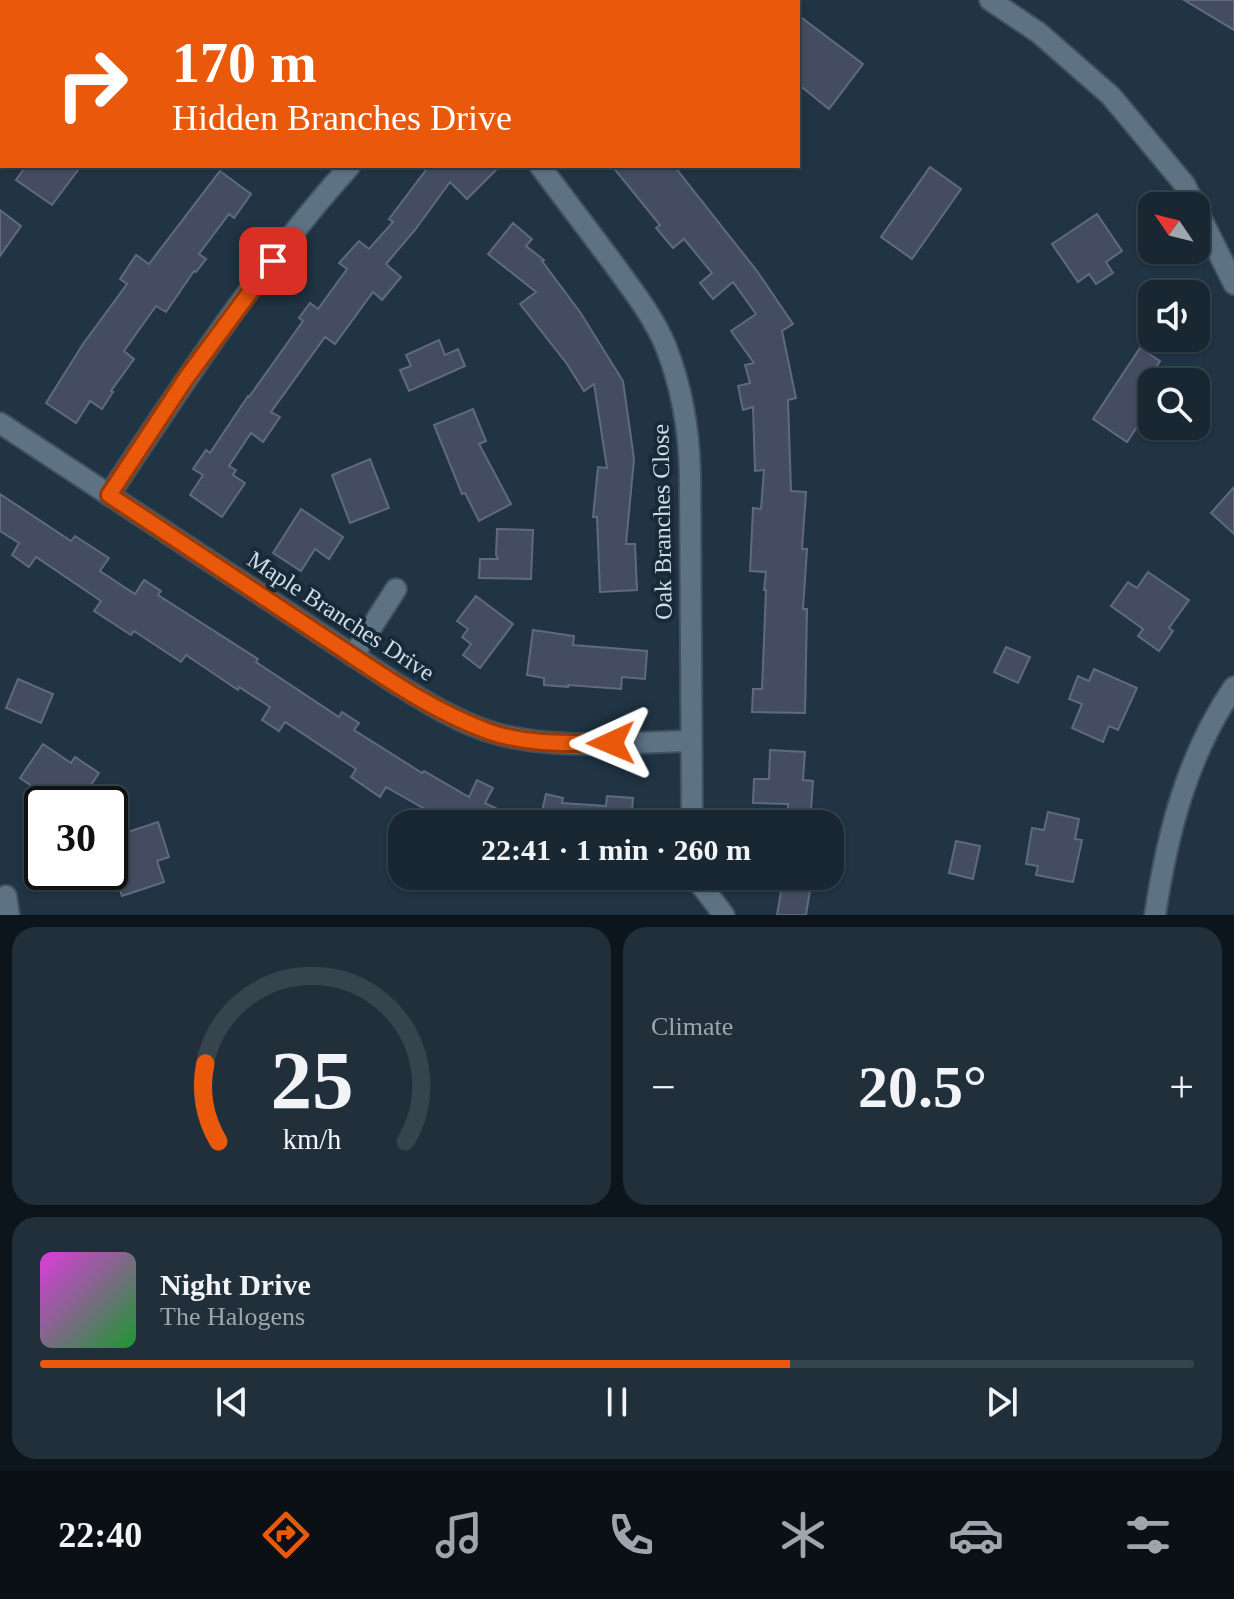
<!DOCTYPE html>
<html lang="en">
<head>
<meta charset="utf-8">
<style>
  :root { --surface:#182732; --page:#212f3a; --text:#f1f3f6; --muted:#9fa5ac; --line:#36444d; --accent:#ea580c }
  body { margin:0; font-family:"Times New Roman",serif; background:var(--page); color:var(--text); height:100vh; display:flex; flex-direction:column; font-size:30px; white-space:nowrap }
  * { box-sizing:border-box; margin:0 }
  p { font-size:26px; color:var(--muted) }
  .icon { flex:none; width:44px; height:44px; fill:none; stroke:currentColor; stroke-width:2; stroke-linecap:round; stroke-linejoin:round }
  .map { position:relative; height:915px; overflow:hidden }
  .details { display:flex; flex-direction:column; gap:12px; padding:12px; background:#0d151c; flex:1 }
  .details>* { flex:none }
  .guide { position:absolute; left:0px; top:0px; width:800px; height:168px; box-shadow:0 2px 6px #0004,0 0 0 2px var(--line); background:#ea580c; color:#fff; overflow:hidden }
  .needle { width:52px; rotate:305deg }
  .buttons { position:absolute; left:1138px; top:192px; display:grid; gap:16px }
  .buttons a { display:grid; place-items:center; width:72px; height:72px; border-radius:16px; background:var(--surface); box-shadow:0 2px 6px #0004,0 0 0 2px var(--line); font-size:40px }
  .speed { position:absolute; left:24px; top:786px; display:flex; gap:16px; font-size:40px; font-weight:700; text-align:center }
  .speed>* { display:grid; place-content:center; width:104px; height:104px; border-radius:50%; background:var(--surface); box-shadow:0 2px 6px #0004,0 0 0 2px var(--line); line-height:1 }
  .speed .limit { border:4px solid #111; border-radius:12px; background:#fff; color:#111 }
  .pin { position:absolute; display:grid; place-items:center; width:68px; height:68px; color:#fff; margin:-34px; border-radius:16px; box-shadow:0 4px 12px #0006 }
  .me { position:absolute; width:88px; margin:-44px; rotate:269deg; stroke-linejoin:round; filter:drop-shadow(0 0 6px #0008) }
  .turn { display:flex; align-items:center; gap:28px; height:168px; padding:0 40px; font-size:36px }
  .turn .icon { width:104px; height:104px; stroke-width:2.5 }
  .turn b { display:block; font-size:56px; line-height:68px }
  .big { font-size:60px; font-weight:800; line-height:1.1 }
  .details .widget { flex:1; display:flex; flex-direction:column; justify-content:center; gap:12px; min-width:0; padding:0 28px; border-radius:24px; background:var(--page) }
  .details .dial { align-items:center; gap:0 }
  .dial svg { height:208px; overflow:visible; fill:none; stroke:var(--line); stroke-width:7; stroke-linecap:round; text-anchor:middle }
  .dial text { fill:var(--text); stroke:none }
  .song { display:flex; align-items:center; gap:24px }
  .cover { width:96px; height:96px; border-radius:12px; background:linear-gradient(135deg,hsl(300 70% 55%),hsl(130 70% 35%)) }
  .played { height:8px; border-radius:4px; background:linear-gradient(90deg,var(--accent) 65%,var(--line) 65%) }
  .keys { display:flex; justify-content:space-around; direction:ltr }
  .heat { display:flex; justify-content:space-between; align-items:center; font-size:44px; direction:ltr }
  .details .tiles { flex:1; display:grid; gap:12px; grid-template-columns:1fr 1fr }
  .widget:last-child { grid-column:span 2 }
  .trip { position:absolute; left:388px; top:810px; width:456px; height:80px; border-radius:24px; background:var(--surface); box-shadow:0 2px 6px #0004,0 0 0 2px var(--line); font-weight:800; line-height:80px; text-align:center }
  .menu { display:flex; height:128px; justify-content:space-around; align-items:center; background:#0a1014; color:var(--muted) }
  .menu .icon { width:56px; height:56px }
  .menu .active { color:var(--accent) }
  .menu b { font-size:36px; color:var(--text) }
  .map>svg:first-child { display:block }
  .building { fill:#444c61; stroke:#60697f; stroke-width:2 }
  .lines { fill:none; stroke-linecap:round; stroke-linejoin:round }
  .minor-casing { stroke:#40515e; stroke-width:24 }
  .minor { stroke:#5d7384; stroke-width:20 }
  .route-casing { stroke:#983908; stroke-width:20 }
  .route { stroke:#ea580c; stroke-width:14 }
  .labels { text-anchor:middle; stroke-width:8; stroke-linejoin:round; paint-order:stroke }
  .street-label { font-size:24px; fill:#d0dbe5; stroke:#172a38 }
</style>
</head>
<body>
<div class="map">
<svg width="1234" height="915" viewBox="0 0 1234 915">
  <rect width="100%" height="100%" fill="#203443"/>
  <g class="building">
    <polygon points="1184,0 1234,0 1234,30"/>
    <polygon points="798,15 863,64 829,109 798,84"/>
    <polygon points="26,166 81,166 52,205 16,180"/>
    <polygon points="429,166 500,166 467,199 450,182 415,230 386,264 401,277 382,300 373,292 335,344 325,337 271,412 280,417 263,442 251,433 229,466 236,470 233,475 245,483 222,517 190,495 203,475 193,469 206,450 210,453 248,396 249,397 303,321 299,318 310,303 318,309 347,269 339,263 359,241 369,249 393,222 389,219"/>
    <polygon points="612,166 674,166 757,271 793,324 782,331 796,398 788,400 791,491 806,492 802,549 807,549 803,609 807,609 805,713 752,712 753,689 762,689 766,590 764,590 766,572 750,571 752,530 753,508 761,509 764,470 755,471 753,407 743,410 738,386 750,383 745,365 754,363 731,331 756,314 733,282 713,299 700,283 712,273 684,239 673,248 656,228 660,225"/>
    <polygon points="930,167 961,189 912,259 881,237"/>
    <polygon points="220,171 251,194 234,218 229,214 199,254 206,259 196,272 194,271 166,312 156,306 124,351 134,359 111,391 113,392 102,409 90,401 76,423 46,403 83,344 127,284 120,279 136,255 149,264"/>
    <polygon points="0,210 21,226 0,256"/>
    <polygon points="1097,214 1122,251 1106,262 1113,273 1096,284 1089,274 1078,282 1052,244"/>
    <polygon points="513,223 532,239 526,246 544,260 542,261 580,312 623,381 634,459 626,544 635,544 637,590 600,592 597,517 593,517 598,467 607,468 594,384 584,391 567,364 520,304 536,292 488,254"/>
    <polygon points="439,340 445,355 458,349 465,366 409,391 400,370 411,366 406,355"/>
    <polygon points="1140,348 1160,361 1149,379 1152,381 1152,404 1127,442 1093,419"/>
    <polygon points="473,409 486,441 479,444 511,504 479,521 465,493 462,494 434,425"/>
    <polygon points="370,459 389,508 350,523 332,475"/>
    <polygon points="1234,487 1234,534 1211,513"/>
    <polygon points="0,494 71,541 75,536 109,558 100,571 135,594 144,580 161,591 158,595 258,659 256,662 339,717 342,712 359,723 354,730 422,773 424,771 469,797 477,780 493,788 485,803 528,824 426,824 417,818 423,808 386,787 380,797 351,777 356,769 285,722 279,731 262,720 270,707 239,687 238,690 186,655 181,662 134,631 131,635 94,611 101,601 36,557 29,567 12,555 19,543 0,531"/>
    <polygon points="301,509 343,537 329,559 315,549 301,571 273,553"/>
    <polygon points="497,529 533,530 531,579 479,578 480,559 498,559 496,555"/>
    <polygon points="1148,572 1189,600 1169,628 1173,631 1159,651 1138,636 1143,629 1111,606 1128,582 1137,588"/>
    <polygon points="476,596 513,624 480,668 463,655 471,644 462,637 468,629 457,621"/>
    <polygon points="533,630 574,636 573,645 647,651 645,679 622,677 621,689 568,685 568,687 544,685 544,678 527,675"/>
    <polygon points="1006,647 1030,657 1018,683 994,672"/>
    <polygon points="1094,669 1137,688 1118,730 1109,726 1103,742 1072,728 1082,704 1069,699 1078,676 1089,681"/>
    <polygon points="18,679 53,694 41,723 6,708"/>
    <polygon points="43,744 71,763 75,757 99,773 78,804 58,804 20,778"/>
    <polygon points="770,750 805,752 803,780 813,781 810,824 788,824 788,804 753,803 754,779 769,779"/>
    <polygon points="546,794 563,798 562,803 606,806 607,796 633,798 631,824 539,824"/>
    <polygon points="1048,812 1079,819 1075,839 1082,840 1073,882 1036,875 1038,866 1026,864 1032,828 1044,830"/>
    <polygon points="158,822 169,857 157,861 164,882 122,896 110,859 110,853 121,850 116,836"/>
    <polygon points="956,841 980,846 973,879 949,873"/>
    <polygon points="783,880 811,884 806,915 777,915"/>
  </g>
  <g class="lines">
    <g class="minor-casing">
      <g id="minor">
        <polyline points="411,0 413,2"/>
        <polyline points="990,0 1039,33 1111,96 1185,185 1195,206"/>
        <polyline points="83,2 85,0"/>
        <polyline points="0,52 2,53"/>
        <polyline points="0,107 2,104"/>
        <path d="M 540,166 C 563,197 587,228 610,259 C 630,287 653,315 666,347 C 682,388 689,429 690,473 L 692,824"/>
        <polyline points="1196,208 1234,284"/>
        <path d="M 0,423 L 395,683 C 426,702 459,723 494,733 C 556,751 627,742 691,741"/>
        <path d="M 109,495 C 184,382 259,267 350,166"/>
        <polyline points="353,656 396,589"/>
        <polyline points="694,876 724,915"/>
        <polyline points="6,896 9,915"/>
        <path d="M 1155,915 C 1167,835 1187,755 1234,687"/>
      </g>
    </g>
    <use href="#minor" class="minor"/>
  </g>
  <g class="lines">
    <g class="route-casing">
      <path id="route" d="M 273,261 L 187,377 L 109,495 C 182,543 255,591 327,639 C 379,673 431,711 490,732 C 529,745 570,743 611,743"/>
    </g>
    <use href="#route" class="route"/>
  </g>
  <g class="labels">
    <g class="street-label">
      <text transform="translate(662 522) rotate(-91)" y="8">Oak Branches Close</text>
      <text transform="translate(341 616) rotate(33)" y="8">Maple Branches Drive</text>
    </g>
  </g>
</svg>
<div class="buttons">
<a><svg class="needle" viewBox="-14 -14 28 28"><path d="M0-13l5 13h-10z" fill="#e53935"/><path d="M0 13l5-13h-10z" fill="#9fa5ac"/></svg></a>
<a><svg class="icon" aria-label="sound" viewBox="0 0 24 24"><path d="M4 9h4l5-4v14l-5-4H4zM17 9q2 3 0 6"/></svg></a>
<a><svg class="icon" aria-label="search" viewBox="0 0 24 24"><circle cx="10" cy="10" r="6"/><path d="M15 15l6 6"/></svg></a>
</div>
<div class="speed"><div class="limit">30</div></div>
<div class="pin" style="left:273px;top:261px;background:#d93025"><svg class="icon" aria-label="arrive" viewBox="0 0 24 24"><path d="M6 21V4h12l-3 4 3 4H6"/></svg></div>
<svg class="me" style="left:611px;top:743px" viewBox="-20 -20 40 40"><path d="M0-17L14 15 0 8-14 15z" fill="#ea580c" stroke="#fff" stroke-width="4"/></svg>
<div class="trip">22:41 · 1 min · 260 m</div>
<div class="guide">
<div class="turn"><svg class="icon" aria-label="right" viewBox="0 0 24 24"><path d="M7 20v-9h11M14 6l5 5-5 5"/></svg><div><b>170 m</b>Hidden Branches Drive</div></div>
</div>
</div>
<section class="details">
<div class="tiles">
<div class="widget dial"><svg viewBox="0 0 100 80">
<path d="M14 69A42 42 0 1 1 86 69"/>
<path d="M14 69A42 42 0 0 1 9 39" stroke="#ea580c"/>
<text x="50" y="56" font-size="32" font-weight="700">25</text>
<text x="50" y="72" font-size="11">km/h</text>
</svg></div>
<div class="widget"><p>Climate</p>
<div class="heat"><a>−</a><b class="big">20.5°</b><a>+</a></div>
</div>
<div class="widget">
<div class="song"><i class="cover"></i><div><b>Night Drive</b><p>The Halogens</p></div></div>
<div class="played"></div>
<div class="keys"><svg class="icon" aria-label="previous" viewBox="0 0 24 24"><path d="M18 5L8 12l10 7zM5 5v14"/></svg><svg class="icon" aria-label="pause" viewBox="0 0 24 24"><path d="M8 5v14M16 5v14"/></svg><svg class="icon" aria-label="next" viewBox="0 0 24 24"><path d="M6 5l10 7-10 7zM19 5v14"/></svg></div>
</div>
</div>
</section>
<nav class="menu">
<b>22:40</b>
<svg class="icon active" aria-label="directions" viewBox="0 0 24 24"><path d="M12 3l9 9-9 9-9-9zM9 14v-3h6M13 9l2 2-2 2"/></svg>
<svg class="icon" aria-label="music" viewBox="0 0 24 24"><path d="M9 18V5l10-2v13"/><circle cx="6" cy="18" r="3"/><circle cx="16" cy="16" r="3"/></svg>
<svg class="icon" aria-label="phone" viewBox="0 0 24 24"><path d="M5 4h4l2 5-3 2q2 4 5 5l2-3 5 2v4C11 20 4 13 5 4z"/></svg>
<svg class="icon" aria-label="climate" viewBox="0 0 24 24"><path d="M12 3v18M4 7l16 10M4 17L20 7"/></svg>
<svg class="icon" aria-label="car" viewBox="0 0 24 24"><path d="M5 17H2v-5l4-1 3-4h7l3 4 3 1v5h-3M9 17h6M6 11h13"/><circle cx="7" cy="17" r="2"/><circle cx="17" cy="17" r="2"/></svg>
<svg class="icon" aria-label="filters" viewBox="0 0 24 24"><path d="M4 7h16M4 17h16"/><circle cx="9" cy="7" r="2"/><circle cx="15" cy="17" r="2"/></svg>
</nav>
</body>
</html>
